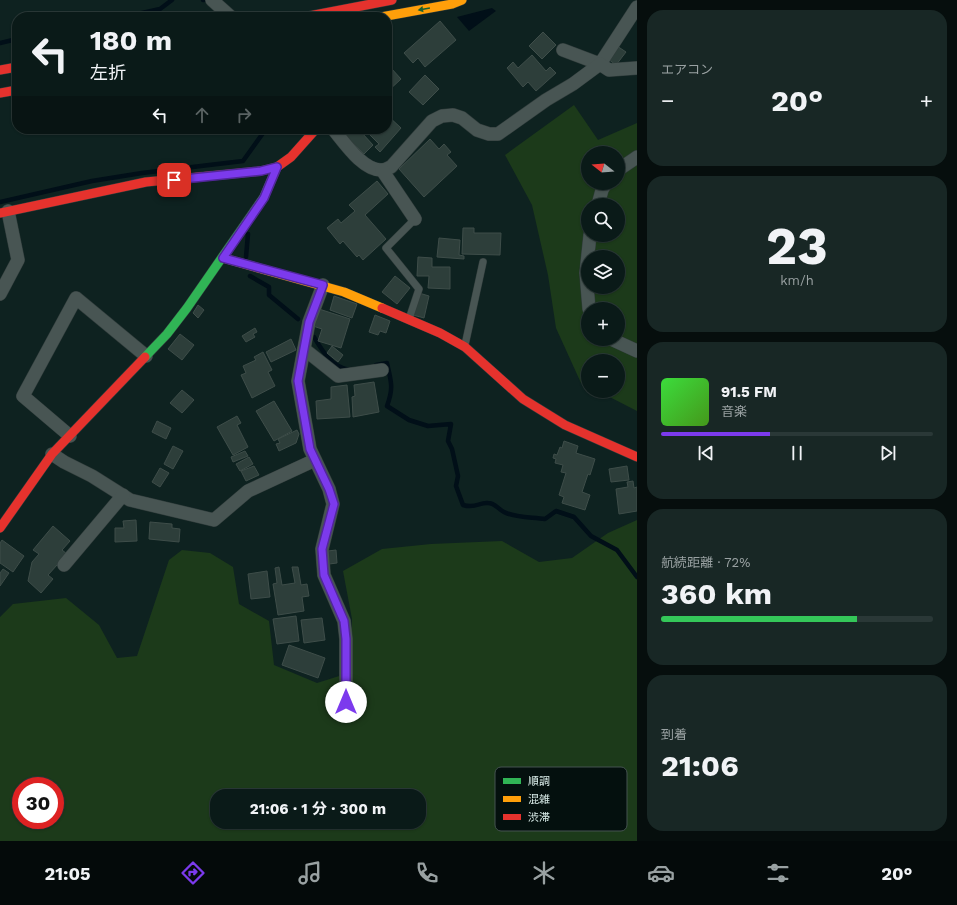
<!DOCTYPE html>
<html lang="ja">
<head>
<meta charset="utf-8">
<style>
  :root { --surface:#0a1a18; --page:#182725; --text:#f1f3f6; --muted:#99a1a2; --line:#2a3837; --accent:#7c3aed }
  body { margin:0; font-family:"Work Sans","Noto Sans JP",sans-serif; background:var(--page); color:var(--text); height:100vh; display:flex; flex-direction:column; font-size:15px; white-space:nowrap }
  * { box-sizing:border-box; margin:0 }
  p { font-size:13px; color:var(--muted) }
  .icon { flex:none; width:22px; height:22px; fill:none; stroke:currentColor; stroke-width:2; stroke-linecap:round; stroke-linejoin:round }
  .map { position:relative; flex:1; overflow:hidden }
  .panel { display:flex; flex-direction:column; gap:10px; padding:10px; background:#060e0d; width:320px }
  .panel>* { flex:none }
  .guide { position:absolute; left:12px; top:12px; width:380px; height:122px; border-radius:16px; box-shadow:0 1px 3px #0004,0 0 0 1px var(--line); background:#0a1a18; color:var(--text); overflow:hidden }
  .needle { width:26px; rotate:287deg }
  .fabs { position:absolute; left:581px; top:146px; display:grid; gap:8px }
  .fabs a { display:grid; place-items:center; width:44px; height:44px; border-radius:50%; background:var(--surface); box-shadow:0 1px 3px #0004,0 0 0 1px var(--line); font-size:20px }
  .speed { position:absolute; left:12px; top:777px; display:flex; gap:8px; font-size:20px; font-weight:700; text-align:center }
  .speed>* { display:grid; place-content:center; width:52px; height:52px; border-radius:50%; background:var(--surface); box-shadow:0 1px 3px #0004,0 0 0 1px var(--line); line-height:1 }
  .speed .limit { border:6px solid #d22; background:#fff; color:#111 }
  .pin { position:absolute; display:grid; place-items:center; width:34px; height:34px; color:#fff; margin:-17px; border-radius:8px; box-shadow:0 2px 6px #0006 }
  .me { position:absolute; width:44px; margin:-22px; rotate:0deg; stroke-linejoin:round; filter:drop-shadow(0 0 3px #0008) }
  .turn { display:flex; align-items:center; gap:14px; height:84px; padding:0 12px; font-size:18px }
  .turn .icon { width:52px; height:52px; stroke-width:2.5 }
  .turn b { display:block; font-size:28px; line-height:34px }
  .lanes { display:flex; align-items:center; height:38px; padding:0 12px; background:#0003; justify-content:center; gap:20px; direction:ltr }
  .lanes .off { opacity:.35 }
  .big { font-size:30px; font-weight:700; line-height:1.1 }
  .panel .tile { flex:1; display:flex; flex-direction:column; justify-content:center; gap:6px; min-width:0; padding:0 14px; border-radius:16px; background:var(--page) }
  .panel .dial { align-items:center; gap:0 }
  .dial b { font-size:52px; line-height:1 }
  .song { display:flex; align-items:center; gap:12px }
  .cover { width:48px; height:48px; border-radius:6px; background:linear-gradient(135deg,hsl(120 70% 55%),hsl(100 70% 35%)) }
  .played { height:4px; border-radius:2px; background:linear-gradient(90deg,var(--accent) 40%,var(--line) 40%) }
  .keys { display:flex; justify-content:space-around; direction:ltr }
  .heat { display:flex; justify-content:space-between; align-items:center; font-size:22px; direction:ltr }
  .charge { height:6px; border-radius:3px; background:linear-gradient(90deg,#34c759 72%,var(--line) 0) }
  .trip { position:absolute; left:210px; top:789px; width:216px; height:40px; border-radius:16px; background:var(--surface); box-shadow:0 1px 3px #0004,0 0 0 1px var(--line); font-weight:700; line-height:40px; text-align:center }
  .menu { display:flex; height:64px; justify-content:space-around; align-items:center; background:#040a0a; color:var(--muted) }
  .menu .icon { width:28px; height:28px }
  .menu .on { color:var(--accent) }
  .menu b { font-size:18px; color:var(--text) }
  main { display:flex; flex:1; min-height:0 }
  .map>svg:first-child { display:block }
  .green { fill:#1c3a1a; fill-rule:evenodd }
  .water { fill:#010f18 }
  .lines { fill:none; stroke-linecap:round; stroke-linejoin:round }
  .stream { stroke:#010f18; stroke-width:4.5 }
  .building { fill:#2d3e3a; stroke:#3e4d49 }
  .lane-casing { stroke:#303c3b; stroke-width:8 }
  .street-casing { stroke:#303c3b; stroke-width:14 }
  .fast-casing { stroke:#303c3b; stroke-width:10 }
  .slow-casing { stroke:#303c3b; stroke-width:10 }
  .jam-casing { stroke:#303c3b; stroke-width:10 }
  .lane { stroke:#485553; stroke-width:7 }
  .street { stroke:#485553; stroke-width:13 }
  .fast { stroke:#30b455; stroke-width:9 }
  .slow { stroke:#ff9f0a; stroke-width:9 }
  .jam { stroke:#e5322d; stroke-width:9 }
  .oneway { fill:#1a6232 }
  .route-casing { stroke:#51269a; stroke-width:10 }
  .route { stroke:#7c3aed; stroke-width:7 }
  .key { fill:#04100e; stroke:#445250; stroke-width:1 }
  .key-label { font-size:11px; fill:#dbedea }
</style>
</head>
<body>
<main>
<div class="map">
<svg width="637" height="841" viewBox="0 0 637 841">
  <rect width="100%" height="100%" fill="#0e2220"/>
  <g class="green">
    <path d="M 574,105 L 598,140 L 637,123 L 637,411 L 598,391 L 618,391 L 618,361 L 588,361 L 588,386 L 581,383 L 556,328 L 548,275 L 532,205 L 505,155 ZM 588,153 L 618,153 L 618,183 L 588,183 ZM 588,205 L 618,205 L 618,235 L 588,235 ZM 588,257 L 618,257 L 618,287 L 588,287 ZM 588,309 L 618,309 L 618,339 L 588,339 Z"/>
    <path d="M 637,520 L 637,841 L 0,841 L 0,617 L 13,604 L 66,598 L 99,625 L 117,658 L 137,656 L 169,560 L 182,550 L 210,553 L 233,567 L 239,604 L 269,621 L 274,665 L 317,683 L 352,672 L 352,619 L 343,571 L 382,549 L 431,544 L 502,541 L 539,562 L 572,558 L 608,533 ZM 21,786 L 55,786 L 55,820 L 21,820 ZM 217,796 L 419,796 L 419,822 L 217,822 Z"/>
  </g>
  <polygon class="water" points="492,8 496,11 469,31 457,17"/>
  <g class="lines">
    <g class="stream">
      <polyline points="203,0 204,0"/>
      <polyline points="124,17 160,9 172,0"/>
      <polyline points="0,43 17,39"/>
      <polyline points="0,202 92,181 142,173 243,161 266,129"/>
      <polyline points="246,257 248,234"/>
      <polyline points="250,276 269,287 269,295 298,319"/>
      <path d="M 314,337 C 323,352 331,366 349,370"/>
      <path d="M 376,365 L 387,363 C 391,382 394,387 387,406 L 409,420 L 428,426 L 451,424 L 448,441 L 452,449 L 458,476 L 456,486 L 463,505 C 476,509 479,502 488,503 C 495,503 498,509 504,512 C 515,518 532,517 545,519 L 556,511 L 574,517 L 591,536 L 617,550 L 637,577"/>
    </g>
  </g>
  <g class="building">
    <polygon points="440,21 456,40 425,67 418,58 413,63 404,53"/>
    <polygon points="543,32 556,45 542,59 529,46"/>
    <polygon points="617,46 626,52 616,65 608,59"/>
    <polygon points="532,55 546,71 550,67 556,73 536,91 528,82 523,87 507,68 513,62 518,68"/>
    <polygon points="391,68 401,79 387,92 387,72"/>
    <polygon points="425,75 439,89 423,105 409,92"/>
    <polygon points="387,115 401,128 380,152 375,147 379,144 368,133 372,129 387,129"/>
    <polygon points="339,129 367,129 362,133 373,145 364,154"/>
    <polygon points="430,139 439,149 444,144 451,152 447,155 457,166 424,197 399,169"/>
    <polygon points="377,181 388,194 365,215 386,239 363,260 359,255 357,257 343,241 340,244 327,228 338,219 341,223 355,211 349,205"/>
    <polygon points="463,228 474,228 474,233 501,233 500,255 462,254"/>
    <polygon points="439,238 460,240 459,255 464,256 464,259 437,257"/>
    <polygon points="418,257 432,258 432,267 450,267 450,289 428,288 429,276 417,276"/>
    <polygon points="395,276 410,288 397,304 382,292"/>
    <polygon points="419,293 429,296 424,318 413,315"/>
    <polygon points="334,296 357,304 352,318 330,310"/>
    <polygon points="198,305 204,310 198,318 193,313"/>
    <polygon points="319,309 350,319 341,348 318,341 322,329 313,326"/>
    <polygon points="375,315 390,321 386,333 380,331 378,335 369,332"/>
    <polygon points="255,328 257,332 253,334 255,337 246,342 242,336"/>
    <polygon points="180,334 194,345 182,360 168,349"/>
    <polygon points="291,339 296,350 271,362 266,352"/>
    <polygon points="332,346 343,355 338,362 327,353"/>
    <polygon points="263,352 272,370 268,372 275,386 252,398 241,375 246,373 243,366 256,360 254,357"/>
    <polygon points="374,382 379,412 353,417 352,397 355,396 354,385"/>
    <polygon points="347,385 350,417 317,419 316,401 331,399 331,387"/>
    <polygon points="182,390 194,400 182,413 170,403"/>
    <polygon points="274,401 292,431 274,441 256,411"/>
    <polygon points="237,416 241,423 237,425 248,447 233,455 217,427"/>
    <polygon points="157,421 171,428 166,439 152,432"/>
    <polygon points="297,430 299,434 296,443 279,451 276,444 280,443 278,439"/>
    <polygon points="564,441 578,446 576,453 595,459 590,475 588,474 582,492 590,495 585,510 562,503 564,497 559,495 566,473 561,472 563,465 555,463 556,459 553,458 554,454 557,455 560,447 562,448"/>
    <polygon points="173,446 183,451 173,469 164,464"/>
    <polygon points="245,451 248,456 233,462 231,457"/>
    <polygon points="249,457 253,464 240,471 236,464"/>
    <polygon points="254,466 259,475 246,481 241,471"/>
    <polygon points="627,466 629,480 611,482 609,469"/>
    <polygon points="160,468 169,473 160,487 152,482"/>
    <polygon points="633,481 634,488 637,487 637,511 619,514 616,489 628,487 627,482"/>
    <polygon points="136,520 137,541 115,542 115,528 124,528 123,521"/>
    <polygon points="150,522 172,524 172,528 180,529 179,542 149,539"/>
    <polygon points="53,526 70,541 62,550 67,554 48,575 53,579 41,593 28,581 32,562 39,554 33,550"/>
    <polygon points="2,540 24,556 13,572 0,563 0,543"/>
    <polygon points="336,550 337,563 329,564 328,551"/>
    <polygon points="279,567 282,585 295,583 292,567 298,567 301,585 307,584 309,596 302,597 304,611 278,615 273,584 277,583 275,568"/>
    <polygon points="3,569 9,573 0,586 0,573"/>
    <polygon points="267,571 270,597 251,599 248,574"/>
    <polygon points="296,616 299,641 277,644 273,619"/>
    <polygon points="322,618 325,640 304,643 301,620"/>
    <polygon points="289,645 325,658 318,678 282,665"/>
  </g>
  <g class="lines">
    <g class="lane-casing">
      <g id="lane">
        <polyline points="409,319 419,289 386,248 415,219"/>
        <polyline points="465,345 483,262"/>
      </g>
    </g>
    <g class="street-casing">
      <g id="street">
        <polyline points="212,0 231,17"/>
        <polyline points="563,50 600,64 637,7"/>
        <path d="M 333,129 C 344,142 363,171 382,170 C 385,170 388,168 391,167 L 432,121 L 442,116 L 453,115 L 462,118 L 477,130 L 489,134 L 498,134 L 546,100 L 573,84 L 600,64 L 609,70 L 637,68"/>
        <polyline points="382,170 415,219"/>
        <polyline points="618,170 637,157"/>
        <polyline points="598,205 602,190 606,183"/>
        <polyline points="323,285 309,322 298,381 310,449 329,489 333,504 322,549 324,575 344,621 346,639 346,702"/>
        <polyline points="0,294 18,260 8,211"/>
        <polyline points="589,309 586,273 590,235"/>
        <polyline points="611,339 637,351"/>
        <polyline points="304,349 338,376 382,370"/>
        <polyline points="70,436 23,396 76,298 146,356"/>
        <polyline points="52,454 64,462 92,476 130,500 214,520 248,491 315,460"/>
        <polyline points="64,565 123,495"/>
      </g>
    </g>
    <g class="fast-casing">
      <polyline id="fast" points="145,357 167,334 187,308 264,197 277,167"/>
    </g>
    <g class="slow-casing">
      <g id="slow">
        <polyline points="381,17 452,4 462,0"/>
        <polyline points="223,258 344,292 382,308"/>
      </g>
    </g>
    <g class="jam-casing">
      <g id="jam">
        <polyline points="304,17 392,0"/>
        <polyline points="0,70 17,67"/>
        <polyline points="0,93 17,90"/>
        <polyline points="0,213 146,182 261,171 277,167 291,157 316,129"/>
        <polyline points="382,308 440,333 465,347 523,399 565,425 637,457"/>
        <polyline points="0,528 52,454 145,357"/>
      </g>
    </g>
    <use href="#lane" class="lane"/>
    <use href="#street" class="street"/>
    <use href="#fast" class="fast"/>
    <use href="#slow" class="slow"/>
    <use href="#jam" class="jam"/>
  </g>
  <defs><path id="oneway-solid" d="M-6-.8H1V-3.2L6.5 0L1 3.2V.8H-6Z"/></defs>
  <use class="oneway" href="#oneway-solid" transform="translate(424 9) rotate(170)"/>
  <g class="lines">
    <g class="route-casing">
      <polyline id="route" points="174,180 261,171 277,167 264,198 223,258 323,285 309,322 298,381 310,449 329,489 334,504 322,549 324,575 344,621 346,639 346,702"/>
    </g>
    <use href="#route" class="route"/>
  </g>
  <rect x="495" y="767" width="132" height="64" rx="6" class="key"/>
  <rect x="503" y="778" width="18" height="6" fill="#30b455"/>
  <rect x="503" y="796" width="18" height="6" fill="#ff9f0a"/>
  <rect x="503" y="814" width="18" height="6" fill="#e5322d"/>
  <g class="key-label">
    <text x="528" y="785">順調</text>
    <text x="528" y="803">混雑</text>
    <text x="528" y="821">渋滞</text>
  </g>
</svg>
<div class="fabs">
<a><svg class="needle" viewBox="-14 -14 28 28"><path d="M0-13l5 13h-10z" fill="#e53935"/><path d="M0 13l5-13h-10z" fill="#99a1a2"/></svg></a>
<a><svg class="icon" aria-label="search" viewBox="0 0 24 24"><circle cx="10" cy="10" r="6"/><path d="M15 15l6 6"/></svg></a>
<a><svg class="icon" aria-label="layers" viewBox="0 0 24 24"><path d="M12 4l9 5-9 5-9-5zM3 14l9 5 9-5"/></svg></a>
<a>+</a>
<a>−</a>
</div>
<div class="speed"><div class="limit">30</div></div>
<div class="pin" style="left:174px;top:180px;background:#d93025"><svg class="icon" aria-label="arrive" viewBox="0 0 24 24"><path d="M6 21V4h12l-3 4 3 4H6"/></svg></div>
<svg class="me" style="left:346px;top:702px" viewBox="-20 -20 40 40"><circle r="19" fill="#fff"/><path d="M0-13L10 11 0 6-10 11z" fill="#7c3aed"/></svg>
<div class="trip">21:06 · 1 分 · 300 m</div>
<div class="guide">
<div class="turn"><svg class="icon" aria-label="left" viewBox="0 0 24 24"><path d="M17 20v-9H6M10 6l-5 5 5 5"/></svg><div><b>180 m</b>左折</div></div>
<div class="lanes"><svg class="icon" aria-label="left" viewBox="0 0 24 24"><path d="M17 20v-9H6M10 6l-5 5 5 5"/></svg><svg class="icon off" aria-label="ahead" viewBox="0 0 24 24"><path d="M12 20V5M6 11l6-6 6 6"/></svg><svg class="icon off" aria-label="right" viewBox="0 0 24 24"><path d="M7 20v-9h11M14 6l5 5-5 5"/></svg></div>
</div>
</div>
<section class="panel">
<div class="tile"><p>エアコン</p>
<div class="heat"><a>−</a><b class="big">20°</b><a>+</a></div>
</div>
<div class="tile dial"><b>23</b><p>km/h</p></div>
<div class="tile">
<div class="song"><i class="cover"></i><div><b>91.5 FM</b><p>音楽</p></div></div>
<div class="played"></div>
<div class="keys"><svg class="icon" aria-label="previous" viewBox="0 0 24 24"><path d="M18 5L8 12l10 7zM5 5v14"/></svg><svg class="icon" aria-label="pause" viewBox="0 0 24 24"><path d="M8 5v14M16 5v14"/></svg><svg class="icon" aria-label="next" viewBox="0 0 24 24"><path d="M6 5l10 7-10 7zM19 5v14"/></svg></div>
</div>
<div class="tile"><p>航続距離 · 72%</p><b class="big">360 km</b><div class="charge"></div></div>
<div class="tile"><p>到着</p><b class="big">21:06</b></div>
</section>
</main>
<nav class="menu">
<b>21:05</b>
<svg class="icon on" aria-label="directions" viewBox="0 0 24 24"><path d="M12 3l9 9-9 9-9-9zM9 14v-3h6M13 9l2 2-2 2"/></svg>
<svg class="icon" aria-label="music" viewBox="0 0 24 24"><path d="M9 18V5l10-2v13"/><circle cx="6" cy="18" r="3"/><circle cx="16" cy="16" r="3"/></svg>
<svg class="icon" aria-label="phone" viewBox="0 0 24 24"><path d="M5 4h4l2 5-3 2q2 4 5 5l2-3 5 2v4C11 20 4 13 5 4z"/></svg>
<svg class="icon" aria-label="climate" viewBox="0 0 24 24"><path d="M12 3v18M4 7l16 10M4 17L20 7"/></svg>
<svg class="icon" aria-label="car" viewBox="0 0 24 24"><path d="M5 17H2v-5l4-1 3-4h7l3 4 3 1v5h-3M9 17h6M6 11h13"/><circle cx="7" cy="17" r="2"/><circle cx="17" cy="17" r="2"/></svg>
<svg class="icon" aria-label="filters" viewBox="0 0 24 24"><path d="M4 7h16M4 17h16"/><circle cx="9" cy="7" r="2"/><circle cx="15" cy="17" r="2"/></svg>
<b>20°</b>
</nav>
</body>
</html>
